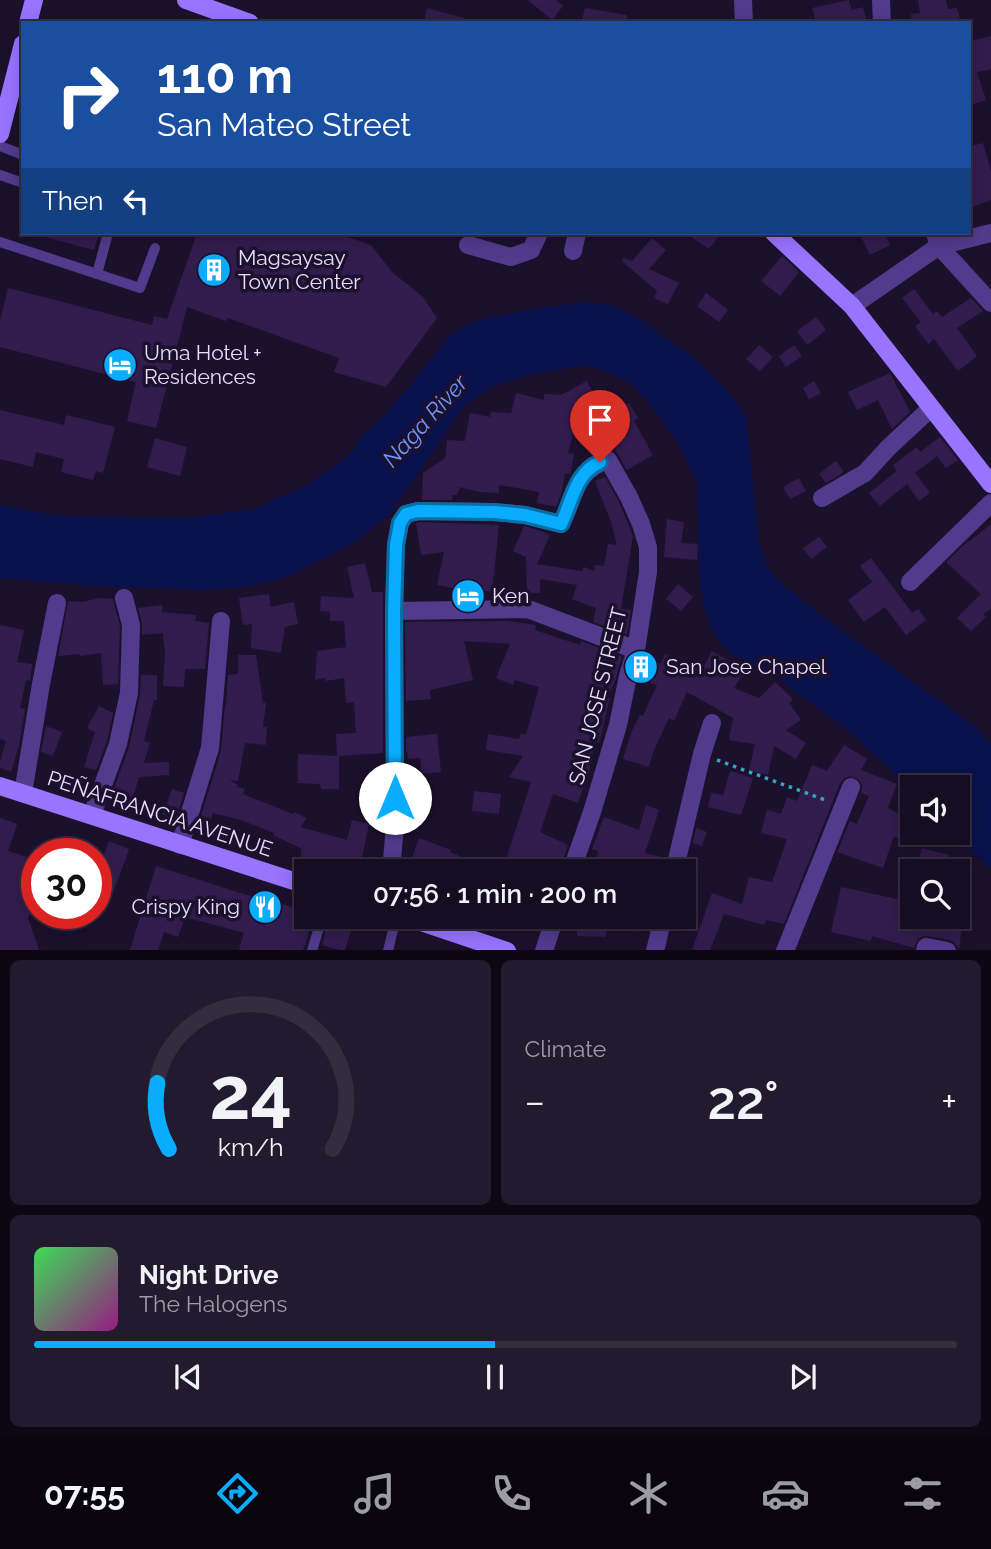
<!DOCTYPE html>
<html lang="en">
<head>
<meta charset="utf-8">
<style>
  :root { --surface:#150d22; --page:#221b2f; --text:#f1f3f6; --muted:#9d9ca5; --line:#342d40; --accent:#09acff }
  body { margin:0; font-family:Raleway,sans-serif; background:var(--page); color:var(--text); height:100vh; display:flex; flex-direction:column; font-size:26px; white-space:nowrap }
  * { box-sizing:border-box; margin:0 }
  p { font-size:23px; color:var(--muted) }
  .icon { flex:none; width:38px; height:38px; fill:none; stroke:currentColor; stroke-width:2; stroke-linecap:round; stroke-linejoin:round }
  .map { position:relative; height:950px; overflow:hidden }
  .details { display:flex; flex-direction:column; gap:10px; padding:10px; background:#0c0713; flex:1 }
  .details>* { flex:none }
  .banner { position:absolute; left:21px; top:21px; width:950px; height:214px; border-radius:0px; box-shadow:0 4px 18px #0003,0 0 0 2px var(--line); background:#1a4fa0; color:#fff; overflow:hidden }
  .controls { position:absolute; left:900px; top:775px; display:grid; gap:14px }
  .controls a { display:grid; place-items:center; width:70px; height:70px; border-radius:0px; background:var(--surface); box-shadow:0 4px 18px #0003,0 0 0 2px var(--line); font-size:35px }
  .speed { position:absolute; left:21px; top:838px; display:flex; gap:14px; font-size:35px; font-weight:700; text-align:center }
  .speed>* { display:grid; place-content:center; width:91px; height:91px; border-radius:50%; background:var(--surface); box-shadow:0 4px 18px #0003,0 0 0 2px var(--line); line-height:1 }
  .speed .limit { border:10px solid #d22; background:#fff; color:#111 }
  .pin { position:absolute; display:grid; place-items:center; width:60px; height:60px; color:#fff; margin:-72px -30px; border-radius:50% 50% 50% 0; rotate:-45deg; box-shadow:0 0 7px #0007 }
  .pin .icon { rotate:45deg }
  .me { position:absolute; width:77px; margin:-38px; rotate:0deg; stroke-linejoin:round; filter:drop-shadow(0 0 5px #0008) }
  .turn { display:flex; align-items:center; gap:24px; height:147px; padding:0 21px; font-size:32px }
  .turn .icon { width:91px; height:91px; stroke-width:2.5 }
  .turn b { display:block; font-size:49px; line-height:60px }
  .then { display:flex; align-items:center; height:66px; padding:0 21px; background:#0003; gap:14px; font-size:26px }
  .big { font-size:52px; font-weight:600; line-height:1.1 }
  .details .card { flex:1; display:flex; flex-direction:column; justify-content:center; gap:10px; min-width:0; padding:0 24px; border-radius:10px; background:var(--page) }
  .details .dial { align-items:center; gap:0 }
  .dial svg { height:182px; overflow:visible; fill:none; stroke:var(--line); stroke-width:7; stroke-linecap:round; text-anchor:middle }
  .dial text { fill:var(--text); stroke:none }
  .song { display:flex; align-items:center; gap:21px }
  .cover { width:84px; height:84px; border-radius:10px; background:linear-gradient(135deg,hsl(130 70% 55%),hsl(310 70% 35%)) }
  .played { height:7px; border-radius:4px; background:linear-gradient(90deg,var(--accent) 50%,var(--line) 50%) }
  .keys { display:flex; justify-content:space-around; direction:ltr }
  .heat { display:flex; justify-content:space-between; align-items:center; font-size:38px; direction:ltr }
  .details .tiles { flex:1; display:grid; gap:10px; grid-template-columns:1fr 1fr }
  .card:last-child { grid-column:span 2 }
  .trip { position:absolute; left:294px; top:859px; width:402px; height:70px; border-radius:0px; background:var(--surface); box-shadow:0 4px 18px #0003,0 0 0 2px var(--line); font-weight:600; line-height:70px; text-align:center }
  .tab-bar { display:flex; height:112px; justify-content:space-around; align-items:center; background:#08050e; color:var(--muted) }
  .tab-bar .icon { width:49px; height:49px }
  .tab-bar .selected { color:var(--accent) }
  .tab-bar b { font-size:32px; color:var(--text) }
  .map>svg:first-child { display:block }
  .water { fill:#0a124d }
  .building { fill:#321c4e }
  .lines { fill:none; stroke-linecap:round; stroke-linejoin:round }
  .path { stroke:#2ea7c2; stroke-width:3.5; stroke-dasharray:3.5 5; stroke-linecap:butt }
  .service { stroke:#523b8d; stroke-width:10 }
  .minor { stroke:#523b8d; stroke-width:18 }
  .secondary { stroke:#9874ff; stroke-width:18 }
  .route-casing { stroke:#0670a6; stroke-width:18 }
  .route { stroke:#09acff; stroke-width:12 }
  .labels { text-anchor:middle; stroke-width:7; stroke-linejoin:round; paint-order:stroke }
  .poi-label { font-size:21px; fill:#e9ddff; stroke:#1c112d; text-anchor:start }
  .street-label { font-size:21px; fill:#e9ddff; stroke:#1c112d }
  .water-label { font-size:23px; font-style:italic; fill:#6b97ff; stroke:#1c112d }
</style>
</head>
<body>
<div class="map">
<svg width="991" height="951" viewBox="0 0 991 951">
  <rect width="100%" height="100%" fill="#1c112d"/>
  <polygon class="water" points="586,302 613,306 641,320 695,359 727,390 746,416 759,540 767,567 784,586 826,619 972,724 991,744 991,868 951,833 957,833 957,788 912,788 912,793 904,783 856,737 783,682 728,652 713,632 703,605 699,572 697,482 680,446 657,413 633,385 603,370 583,366 529,375 494,386 463,407 418,474 387,517 351,545 289,576 248,587 205,590 96,586 0,578 0,505 59,516 135,518 191,518 254,509 307,485 340,462 356,448 359,439 384,416 449,337 468,324 491,317 540,308"/>
  <g class="building">
    <polygon points="528,0 556,0 563,6 552,20"/>
    <polygon points="849,0 852,10 863,7 867,23 816,23 812,8"/>
    <polygon points="918,0 946,0 948,9 957,8 961,23 912,23 911,14 920,13"/>
    <polygon points="427,8 464,18 464,23 424,23"/>
    <polygon points="585,8 627,15 627,23 581,23"/>
    <polygon points="991,36 991,69 977,72 986,100 970,105 970,41"/>
    <polygon points="983,143 991,171 991,200 970,208 970,146"/>
    <polygon points="45,233 99,233 94,250 45,237"/>
    <polygon points="197,233 337,233 371,245 392,272 423,297 437,318 386,387 334,372 339,358 228,318 226,321 187,307 156,428 127,421 136,382 0,347 0,321 8,288 152,325 154,316 167,319"/>
    <polygon points="685,233 721,233 709,249"/>
    <polygon points="859,233 884,233 890,245 870,255"/>
    <polygon points="652,238 666,250 649,269 679,283 668,304 654,298 657,291 622,261 624,258 632,261"/>
    <polygon points="782,256 799,272 780,296 761,281"/>
    <polygon points="914,289 933,314 937,311 942,317 971,298 983,311 957,328 977,356 958,371 934,339 928,344 915,326 921,322 902,298"/>
    <polygon points="706,293 728,310 719,322 697,306"/>
    <polygon points="816,317 826,330 807,345 797,331"/>
    <polygon points="759,345 773,357 760,371 746,359"/>
    <polygon points="794,345 802,356 786,367 779,356"/>
    <polygon points="890,373 910,412 892,429 878,400 857,410 848,392"/>
    <polygon points="587,381 597,400 601,397 611,414 629,403 638,418 634,421 653,455 627,470 599,421 592,425 581,405 568,453 574,454 570,474 565,473 561,494 556,507 537,503 539,492 499,485 499,493 479,492 460,487 457,495 452,495 453,500 422,500 423,473 445,458 447,440 465,441 470,413 490,417 491,412 511,413 516,393 544,400 544,394 561,395"/>
    <polygon points="814,381 821,393 809,399 803,388"/>
    <polygon points="0,410 64,425 66,415 115,427 103,473 96,471 93,480 61,472 64,459 36,452 33,467 0,459"/>
    <polygon points="940,437 958,460 946,468 937,456 915,473 930,493 919,501 907,484 880,506 869,493 897,471 893,465 917,447 920,452"/>
    <polygon points="155,438 187,447 180,476 147,467"/>
    <polygon points="836,461 844,472 826,483 819,474"/>
    <polygon points="605,477 619,502 633,536 621,609 631,610 627,634 593,622 596,608 572,599 577,585 540,579 540,593 527,593 526,557 513,551 524,526 541,531 550,535 537,564 582,571 584,567 594,571 595,565 604,566 608,544 617,545 611,522 595,481"/>
    <polygon points="799,478 806,491 790,499 783,487"/>
    <polygon points="667,519 684,522 681,543 698,544 697,560 664,557"/>
    <polygon points="419,522 499,525 492,592 458,586 457,589 437,585 444,552 421,555 416,523"/>
    <polygon points="991,524 991,609 983,614 986,617 971,631 957,618 981,594 946,562 968,541 969,542"/>
    <polygon points="819,537 827,547 811,559 803,548"/>
    <polygon points="871,558 912,613 918,609 926,620 906,635 885,607 864,622 848,600 872,582 860,566"/>
    <polygon points="365,563 372,592 383,592 383,753 339,756 339,789 321,789 320,784 298,783 298,754 337,756 336,734 356,733 354,702 346,703 344,678 326,681 325,678 315,680 317,651 346,647 344,621 330,621 330,612 320,611 321,596 354,598 347,567"/>
    <polygon points="678,584 693,597 681,611 666,599"/>
    <polygon points="269,594 270,607 294,602 298,624 285,627 281,653 251,648 252,624 243,625 239,598"/>
    <polygon points="100,598 113,599 120,626 118,684 103,685 101,653 80,656 80,654 58,656 68,601 82,602"/>
    <polygon points="162,605 162,612 196,615 195,621 209,623 205,669 185,669 184,687 163,686 165,654 163,633 142,635 142,623 138,608"/>
    <polygon points="508,621 536,625 535,630 580,645 581,641 622,657 615,681 608,697 610,698 599,743 595,742 589,772 578,803 553,794 540,832 568,845 559,872 502,872 531,782 509,777 523,756 486,750 488,734 519,739 521,733 526,735 539,687 515,680 513,685 496,678 510,644 464,641 473,680 430,690 431,699 406,701 405,622"/>
    <polygon points="0,625 24,630 17,662 32,664 30,681 26,680 20,708 25,709 19,745 11,772 0,768 0,762 6,741 0,739"/>
    <polygon points="712,651 745,670 734,688 759,698 775,682 793,699 789,703 801,720 786,730 806,743 796,759 774,746 768,775 749,770 755,744 729,740 733,718 687,692 674,721 669,718 653,752 649,767 623,759 631,733 640,715 643,716 657,685 639,678 646,657 661,664 665,654 703,668"/>
    <polygon points="238,655 256,655 263,703 266,703 263,727 267,727 266,745 245,743 238,781 229,780 237,784 237,787 245,789 243,794 293,814 294,812 306,818 301,827 347,840 352,820 369,824 359,872 339,872 331,869 331,867 300,859 302,849 273,835 274,833 241,820 213,813 210,822 200,819 221,751 225,705 226,705 228,675 238,674"/>
    <polygon points="141,675 157,675 157,700 154,700 144,741 150,743 144,763 169,762 169,775 139,777 132,801 112,794 129,747 140,695"/>
    <polygon points="99,706 113,713 107,741 96,770 84,767 95,732 87,728"/>
    <polygon points="46,726 62,732 53,756 41,752"/>
    <polygon points="437,734 441,772 422,774 420,758 408,759 407,751 406,751 406,737"/>
    <polygon points="844,745 867,759 861,770 897,784 888,808 912,821 912,845 894,836 883,868 837,852 850,821 857,824 869,796 861,793 862,786 859,780 850,776 845,778 840,783 784,924 766,920 764,925 724,914 710,950 692,950 712,893 742,904 749,877 772,882 787,839 761,833 767,810 781,814 787,797 797,801 812,765 827,771"/>
    <polygon points="730,771 753,778 741,815 708,807 711,793 723,795"/>
    <polygon points="172,789 184,793 176,819 163,815"/>
    <polygon points="474,791 501,794 499,814 472,811"/>
    <polygon points="646,805 659,810 645,853 666,858 663,872 593,872 598,851 592,849 604,817 639,830"/>
    <polygon points="0,818 17,824 8,851 37,860 37,892 28,918 39,950 0,950"/>
    <polygon points="696,828 707,832 702,846 693,843"/>
    <polygon points="419,838 451,850 450,852 497,872 407,872"/>
    <polygon points="109,841 129,849 114,891 96,885 96,876"/>
    <polygon points="922,848 949,855 945,872 915,872"/>
    <polygon points="156,866 278,905 278,903 306,911 306,917 314,917 303,950 239,950 244,933 185,917 178,937 164,932 158,950 130,950"/>
    <polygon points="841,887 897,899 900,887 912,891 912,917 932,917 931,922 962,925 959,950 955,943 950,940 928,936 923,936 918,939 914,948 872,936 871,941 831,932"/>
    <polygon points="329,917 355,917 345,950 340,950 322,945"/>
    <polygon points="577,917 642,917 638,932 606,924 606,937 577,936"/>
  </g>
  <g class="lines">
    <polyline class="path" points="717,760 828,801"/>
    <g class="service">
      <polyline points="0,146 23,155"/>
      <polyline points="0,175 23,183"/>
      <polyline points="0,242 140,288 155,248"/>
      <polyline points="97,274 108,233"/>
      <polyline points="312,951 322,917"/>
      <polyline points="388,951 396,917"/>
    </g>
    <g class="minor">
      <polyline points="743,0 744,23"/>
      <polyline points="881,0 882,23"/>
      <polyline points="935,233 939,246 991,303"/>
      <polyline points="468,245 511,257 531,250 539,233"/>
      <polyline points="573,251 577,233"/>
      <polyline points="852,306 939,246 991,233"/>
      <polyline points="822,498 865,473 889,447 931,408"/>
      <polyline points="910,582 991,503"/>
      <polyline points="394,611 528,609 636,650"/>
      <polyline points="23,793 41,684 57,603"/>
      <polyline points="92,815 118,744 129,693 131,625 124,598"/>
      <polyline points="180,845 210,748 221,621"/>
      <path d="M 391,872 L 395,825 L 394,611 L 396,545 L 400,523 L 406,514 L 418,511 L 494,512 L 525,515 L 561,524 C 575,497 574,470 608,460 L 629,497 L 641,524 L 648,547 L 648,572 L 636,650 L 628,676 L 618,725 L 592,812 L 571,872"/>
      <polyline points="674,872 702,754 712,723"/>
      <polyline points="544,951 555,917"/>
      <polyline points="655,951 663,917"/>
      <polyline points="785,951 851,787"/>
      <polyline points="925,951 926,947 947,951"/>
    </g>
    <g class="secondary">
      <polyline points="186,0 250,23"/>
      <polyline points="28,23 34,0"/>
      <polyline points="0,134 23,44"/>
      <polyline points="774,233 852,306 991,484"/>
      <polyline points="0,786 306,885"/>
      <polyline points="406,917 507,951"/>
    </g>
  </g>
  <g class="lines">
    <g class="route-casing">
      <path id="route" d="M 395,798 L 394,611 L 396,545 L 400,523 L 406,514 L 418,511 L 494,512 L 525,515 L 561,524 C 572,502 575,473 600,462"/>
    </g>
    <use href="#route" class="route"/>
  </g>
  <defs>
    <g id="building-disc" transform="scale(1.75)"><circle r="9.5" fill="#09acff" stroke="#1c112d"/><path d="M-4-6H4V6H1V3H-1V6H-4ZM-2.5-4.3h1.7v1.8h-1.7ZM.8-4.3h1.7v1.8H.8ZM-2.5-1h1.7V.8h-1.7ZM.8-1h1.7V.8H.8Z" fill="#fff"/></g>
    <g id="hotel-disc" transform="scale(1.75)"><circle r="9.5" fill="#09acff" stroke="#1c112d"/><path d="M-6-4.5h1.5V1H6V5H4.5V3h-9V5H-6ZM-4 0a1.8 1.8 0 1 1 3.6 0ZM.5 0V-2.5h3Q6-2.5 6 0Z" fill="#fff"/></g>
    <g id="restaurant-disc" transform="scale(1.75)"><circle r="9.5" fill="#09acff" stroke="#1c112d"/><path d="M-5-6h1v4h1v-4h1v4h1v-4h1v5L-1.5 .5V6h-2V.5L-5-1ZM5-6V6H3V1.5H1.5Q1.5-4 5-6Z" fill="#fff"/></g>
  </defs>
  <g fill-rule="evenodd">
    <use href="#building-disc" x="214" y="270"/>
    <use href="#hotel-disc" x="120" y="365"/>
    <use href="#hotel-disc" x="468" y="596"/>
    <use href="#building-disc" x="641" y="667"/>
    <use href="#restaurant-disc" x="265" y="907"/>
  </g>
  <g class="labels">
    <g class="poi-label">
      <text x="238" y="265">Magsaysay<tspan x="238" dy="24">Town Center</tspan></text>
      <text x="144" y="360">Uma Hotel +<tspan x="144" dy="24">Residences</tspan></text>
      <text x="492" y="603">Ken</text>
      <text x="666" y="674">San Jose Chapel</text>
      <text x="240" y="914" text-anchor="end">Crispy King</text>
    </g>
    <g class="street-label">
      <text transform="translate(598 696) rotate(-76)" y="7">SAN JOSE STREET</text>
      <text transform="translate(160 814) rotate(18)" y="7">PEÑAFRANCIA AVENUE</text>
    </g>
    <g class="water-label">
      <text transform="translate(425 421) rotate(-48)" y="8">Naga River</text>
    </g>
  </g>
</svg>
<div class="controls">
<a><svg class="icon" aria-label="sound" viewBox="0 0 24 24"><path d="M4 9h4l5-4v14l-5-4H4zM17 9q2 3 0 6"/></svg></a>
<a><svg class="icon" aria-label="search" viewBox="0 0 24 24"><circle cx="10" cy="10" r="6"/><path d="M15 15l6 6"/></svg></a>
</div>
<div class="speed"><div class="limit">30</div></div>
<div class="pin" style="left:600px;top:462px;background:#d93025"><svg class="icon" aria-label="arrive" viewBox="0 0 24 24"><path d="M6 21V4h12l-3 4 3 4H6"/></svg></div>
<svg class="me" style="left:395px;top:798px" viewBox="-20 -20 40 40"><circle r="19" fill="#fff"/><path d="M0-13L10 11 0 6-10 11z" fill="#09acff"/></svg>
<div class="trip">07:56 · 1 min · 200 m</div>
<div class="banner">
<div class="turn"><svg class="icon" aria-label="right" viewBox="0 0 24 24"><path d="M7 20v-9h11M14 6l5 5-5 5"/></svg><div><b>110 m</b>San Mateo Street</div></div>
<div class="then">Then<svg class="icon" aria-label="left" viewBox="0 0 24 24"><path d="M17 20v-9H6M10 6l-5 5 5 5"/></svg></div>
</div>
</div>
<section class="details">
<div class="tiles">
<div class="card dial"><svg viewBox="0 0 100 80">
<path d="M14 69A42 42 0 1 1 86 69"/>
<path d="M14 69A42 42 0 0 1 9 40" stroke="#09acff"/>
<text x="50" y="56" font-size="32" font-weight="700">24</text>
<text x="50" y="72" font-size="11">km/h</text>
</svg></div>
<div class="card"><p>Climate</p>
<div class="heat"><a>−</a><b class="big">22°</b><a>+</a></div>
</div>
<div class="card">
<div class="song"><i class="cover"></i><div><b>Night Drive</b><p>The Halogens</p></div></div>
<div class="played"></div>
<div class="keys"><svg class="icon" aria-label="previous" viewBox="0 0 24 24"><path d="M18 5L8 12l10 7zM5 5v14"/></svg><svg class="icon" aria-label="pause" viewBox="0 0 24 24"><path d="M8 5v14M16 5v14"/></svg><svg class="icon" aria-label="next" viewBox="0 0 24 24"><path d="M6 5l10 7-10 7zM19 5v14"/></svg></div>
</div>
</div>
</section>
<nav class="tab-bar">
<b>07:55</b>
<svg class="icon selected" aria-label="directions" viewBox="0 0 24 24"><path d="M12 3l9 9-9 9-9-9zM9 14v-3h6M13 9l2 2-2 2"/></svg>
<svg class="icon" aria-label="music" viewBox="0 0 24 24"><path d="M9 18V5l10-2v13"/><circle cx="6" cy="18" r="3"/><circle cx="16" cy="16" r="3"/></svg>
<svg class="icon" aria-label="phone" viewBox="0 0 24 24"><path d="M5 4h4l2 5-3 2q2 4 5 5l2-3 5 2v4C11 20 4 13 5 4z"/></svg>
<svg class="icon" aria-label="climate" viewBox="0 0 24 24"><path d="M12 3v18M4 7l16 10M4 17L20 7"/></svg>
<svg class="icon" aria-label="car" viewBox="0 0 24 24"><path d="M5 17H2v-5l4-1 3-4h7l3 4 3 1v5h-3M9 17h6M6 11h13"/><circle cx="7" cy="17" r="2"/><circle cx="17" cy="17" r="2"/></svg>
<svg class="icon" aria-label="filters" viewBox="0 0 24 24"><path d="M4 7h16M4 17h16"/><circle cx="9" cy="7" r="2"/><circle cx="15" cy="17" r="2"/></svg>
</nav>
</body>
</html>
